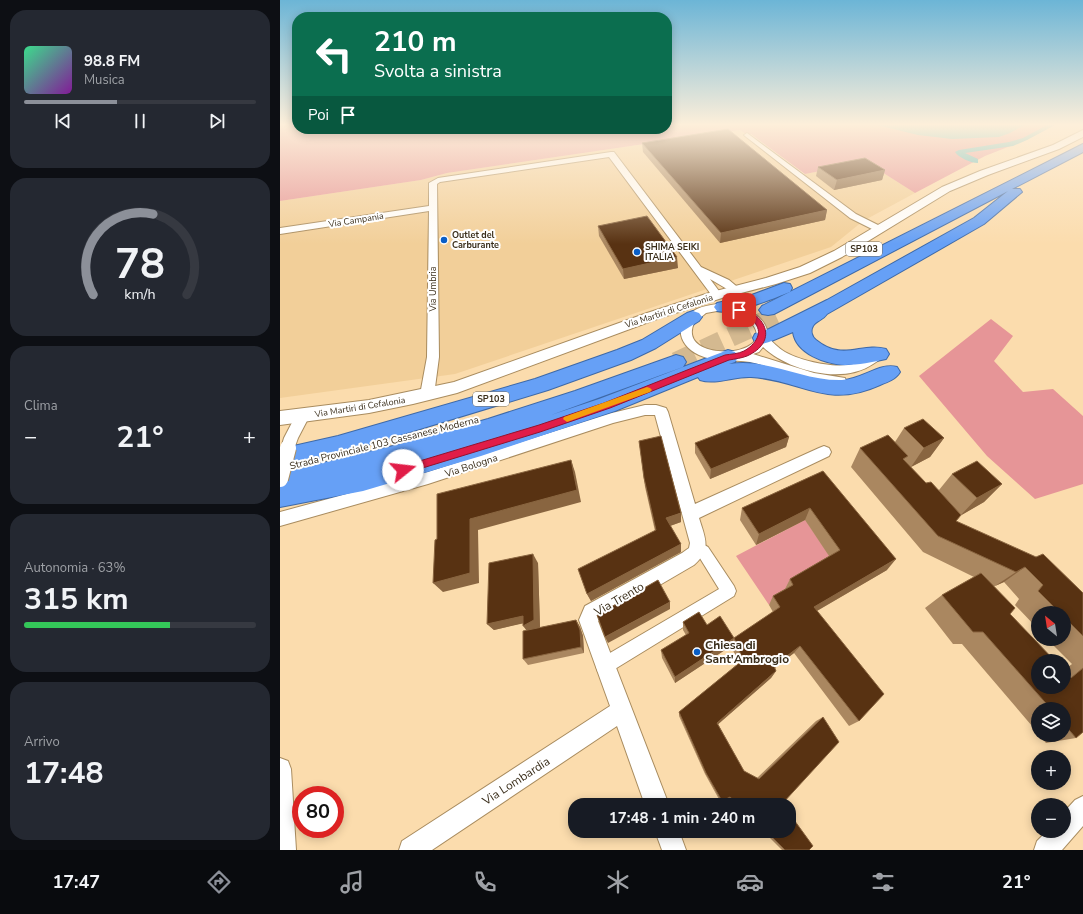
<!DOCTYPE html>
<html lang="it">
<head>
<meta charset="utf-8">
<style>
  :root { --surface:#171b24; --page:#242831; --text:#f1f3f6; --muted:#9ea1a6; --line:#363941; --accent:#8c9099 }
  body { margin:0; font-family:"Nunito Sans",sans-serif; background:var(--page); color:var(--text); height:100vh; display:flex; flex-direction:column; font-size:15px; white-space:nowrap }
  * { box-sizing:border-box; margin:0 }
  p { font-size:13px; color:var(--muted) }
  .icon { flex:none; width:22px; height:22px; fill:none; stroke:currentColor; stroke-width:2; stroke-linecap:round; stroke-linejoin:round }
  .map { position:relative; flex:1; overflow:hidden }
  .panel { display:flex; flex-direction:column; gap:10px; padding:10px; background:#0d0f14; width:280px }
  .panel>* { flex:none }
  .banner { position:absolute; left:12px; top:12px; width:380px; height:122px; border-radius:16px; box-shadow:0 2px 10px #0003; background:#0b6e4f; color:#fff; overflow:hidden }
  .needle { width:26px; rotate:330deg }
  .controls { position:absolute; left:751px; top:606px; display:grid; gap:8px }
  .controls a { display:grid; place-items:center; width:40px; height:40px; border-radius:50%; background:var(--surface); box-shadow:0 2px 10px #0003; font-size:20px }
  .speed { position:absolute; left:12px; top:786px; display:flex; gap:8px; font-size:20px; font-weight:700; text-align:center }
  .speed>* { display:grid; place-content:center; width:52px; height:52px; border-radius:50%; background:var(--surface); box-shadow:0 2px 10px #0003; line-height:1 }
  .speed .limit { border:6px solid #d22; background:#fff; color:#111 }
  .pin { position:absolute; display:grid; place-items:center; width:34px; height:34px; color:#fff; margin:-17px; border-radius:8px; box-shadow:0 2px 6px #0006 }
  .me { position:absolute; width:44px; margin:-22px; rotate:74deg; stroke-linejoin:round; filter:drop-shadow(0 0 3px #0008) }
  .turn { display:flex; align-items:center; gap:14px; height:84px; padding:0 16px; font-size:18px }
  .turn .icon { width:52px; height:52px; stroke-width:2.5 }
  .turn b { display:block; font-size:28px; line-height:34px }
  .then { display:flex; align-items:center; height:38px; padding:0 16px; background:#0003; gap:8px; font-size:15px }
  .big { font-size:30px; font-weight:700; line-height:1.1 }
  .panel .card { flex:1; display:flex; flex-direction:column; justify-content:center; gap:6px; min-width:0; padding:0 14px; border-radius:16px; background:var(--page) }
  .panel .dial { align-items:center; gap:0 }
  .dial svg { height:104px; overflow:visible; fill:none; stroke:var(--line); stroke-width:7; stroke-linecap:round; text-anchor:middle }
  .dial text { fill:var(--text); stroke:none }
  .song { display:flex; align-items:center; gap:12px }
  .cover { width:48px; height:48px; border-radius:6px; background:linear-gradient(135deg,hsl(150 70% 55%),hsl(290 70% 35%)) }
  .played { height:4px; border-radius:2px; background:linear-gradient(90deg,var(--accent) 40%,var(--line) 40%) }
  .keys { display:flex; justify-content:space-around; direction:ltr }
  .heat { display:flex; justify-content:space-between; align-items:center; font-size:22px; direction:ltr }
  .charge { height:6px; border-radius:3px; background:linear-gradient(90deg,#34c759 63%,var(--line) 0) }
  .trip { position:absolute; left:288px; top:798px; width:228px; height:40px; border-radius:16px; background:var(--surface); box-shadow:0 2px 10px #0003; font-weight:700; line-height:40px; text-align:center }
  .tabs { display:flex; height:64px; justify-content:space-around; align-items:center; background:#090b0e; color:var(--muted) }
  .tabs .icon { width:28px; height:28px }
  .tabs .active { color:var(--accent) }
  .tabs b { font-size:18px; color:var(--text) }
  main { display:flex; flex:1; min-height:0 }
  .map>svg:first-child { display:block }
  .built { fill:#f2cf99 }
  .green { fill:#e69597 }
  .water { fill:#52b7ba }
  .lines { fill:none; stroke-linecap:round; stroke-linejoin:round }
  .canal { fill:#52b7ba; fill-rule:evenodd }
  .trunk-tunnel { stroke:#d4b990; stroke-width:20; stroke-dasharray:20 10; stroke-linecap:butt }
  .pedestrian-casing { stroke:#a98c5f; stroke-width:2 }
  .minor-casing { stroke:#a98c5f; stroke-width:2 }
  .tertiary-casing { stroke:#a98c5f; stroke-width:2 }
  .trunk-casing { stroke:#3e69a7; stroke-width:2 }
  .pedestrian { fill:#fff; fill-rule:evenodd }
  .minor { fill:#fff; fill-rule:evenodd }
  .tertiary { fill:#fff; fill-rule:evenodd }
  .trunk { fill:#66a0f6; fill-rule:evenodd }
  .minor-bridge-casing { stroke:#a98c5f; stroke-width:18; stroke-linecap:butt }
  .minor-bridge { stroke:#fff; stroke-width:16 }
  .wall { fill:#aa8760; fill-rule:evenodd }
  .shaded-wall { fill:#896540 }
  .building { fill:#583212; stroke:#896540 }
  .route { fill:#e11d48; stroke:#92132f }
  .slow { fill:#f59e0b }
  .poi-dot { fill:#095ec7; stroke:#fff; stroke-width:1.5 }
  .labels { text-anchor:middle; stroke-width:4; stroke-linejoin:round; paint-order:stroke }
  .far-street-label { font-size:9px; fill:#3a2e1b; stroke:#fff }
  .far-poi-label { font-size:9px; font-weight:bold; fill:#3a2e1b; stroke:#fff; text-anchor:start }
  .shield { fill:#fff; stroke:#756d5f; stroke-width:1 }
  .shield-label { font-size:9px; font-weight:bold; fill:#3a2e1b }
  .street-label { font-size:10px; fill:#3a2e1b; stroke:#fff }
  .near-street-label { font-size:12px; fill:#3a2e1b; stroke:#fff }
  .near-poi-label { font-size:12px; font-weight:bold; fill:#3a2e1b; stroke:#fff; text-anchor:start }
</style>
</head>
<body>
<main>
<section class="panel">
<div class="card">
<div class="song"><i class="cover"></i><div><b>98.8 FM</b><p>Musica</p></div></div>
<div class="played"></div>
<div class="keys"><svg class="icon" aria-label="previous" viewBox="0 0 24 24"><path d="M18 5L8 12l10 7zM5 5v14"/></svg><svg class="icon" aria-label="pause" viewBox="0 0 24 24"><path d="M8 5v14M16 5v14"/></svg><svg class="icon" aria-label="next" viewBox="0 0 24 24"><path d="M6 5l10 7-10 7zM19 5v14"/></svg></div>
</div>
<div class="card dial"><svg viewBox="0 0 100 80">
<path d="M14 69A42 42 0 1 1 86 69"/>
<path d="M14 69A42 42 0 0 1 60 7" stroke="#8c9099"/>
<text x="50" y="56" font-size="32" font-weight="700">78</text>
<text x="50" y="72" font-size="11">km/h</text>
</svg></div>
<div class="card"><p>Clima</p>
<div class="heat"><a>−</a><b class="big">21°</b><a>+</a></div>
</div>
<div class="card"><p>Autonomia · 63%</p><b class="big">315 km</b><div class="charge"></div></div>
<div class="card"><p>Arrivo</p><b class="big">17:48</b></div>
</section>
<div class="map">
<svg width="803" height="850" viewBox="0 0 803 850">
  <rect width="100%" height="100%" fill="#fbdcad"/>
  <polygon class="built" points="461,130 519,175 586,162 635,193 583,221 551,247 175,374 0,398 0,201 141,180 167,173"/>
  <g class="green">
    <polygon points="0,125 17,125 17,129 387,129 387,125 774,125 746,140 705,156 635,193 586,162 525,174 471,134 466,134 460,130 167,173 141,180 0,201"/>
    <polygon points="711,319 733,336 714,361 743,392 773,389 803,416 803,484 755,499 707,456 639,376"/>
    <polygon points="540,512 528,524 549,555 553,554 505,589 489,605 456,556"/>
  </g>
  <polygon class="water" points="597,125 744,125 730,133 719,137 672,139 638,135"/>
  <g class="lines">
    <path class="canal" d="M 767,125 L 775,125 L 747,140 L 733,146 L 685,153 L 698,159 L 698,163 C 691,163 679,158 675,152 L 679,150 L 729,142 L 743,138 Z"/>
    <polyline class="trunk-tunnel" points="396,362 496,316"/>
    <g class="pedestrian-casing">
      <polygon id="pedestrian" points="417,541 428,547 454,586 456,591 454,596 330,672 324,674 318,672 316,666 318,660 439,589 418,555 412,551 410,547 412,543"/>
    </g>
    <g class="minor-casing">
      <g id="minor">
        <polygon points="467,133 576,214 602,227 604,229 602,231 596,231 570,218 465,136 464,135"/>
        <polygon points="331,152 334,152 421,267 449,280 461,290 460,292 452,292 430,279 442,295 437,298 433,297 329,157 160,182 157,184 159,357 154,395 152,398 147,400 142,398 140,395 147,357 149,211 0,234 0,228 149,206 149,183 158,178"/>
        <path d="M 437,304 C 458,305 488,312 488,338 C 493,342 498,348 505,352 C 521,361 558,370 576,363 C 585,359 593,348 603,351 L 605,354 C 602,358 598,361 593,364 C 562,385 509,371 483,347 L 479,352 L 473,354 L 534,373 L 565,378 L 566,381 L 565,384 C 541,391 496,367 470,362 C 453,359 436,363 419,355 C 397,345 393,321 417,309 C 423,306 431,305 437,304 ZM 437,311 C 450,311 465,313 473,325 C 497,358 396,363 414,323 L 426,313 Z"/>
        <path d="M 365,405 L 376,405 L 386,408 L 388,412 L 415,504 L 539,448 L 544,446 L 549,448 L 551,452 L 549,456 L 419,518 C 425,538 432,549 414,565 L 318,621 L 389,805 L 365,805 L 337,726 L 152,850 L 119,850 L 122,841 L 330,706 L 299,620 L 305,606 L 402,553 L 409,548 L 410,543 L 375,415 L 365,415 L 333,423 L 148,484 L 0,526 L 0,512 L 148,472 L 332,413 Z"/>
        <polygon points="23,410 28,411 30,415 18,438 13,452 8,454 3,452 1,448 4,438 18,411"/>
        <polygon points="0,758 8,761 11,769 16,850 0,850"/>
        <polygon points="803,796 803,826 782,850 754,850 757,841 767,831 784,831 784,812 795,800"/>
        <polygon points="375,831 399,831 406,850 382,850"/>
      </g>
    </g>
    <g class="tertiary-casing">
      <polygon id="tertiary" points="803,130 803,137 779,149 708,175 670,191 562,257 530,273 496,284 442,298 377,319 177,393 133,404 89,413 0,425 0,411 89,400 174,382 367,313 432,292 486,278 520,267 554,251 662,187 700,171 773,145"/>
    </g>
    <g class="trunk-casing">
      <g id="trunk">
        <path d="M 803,144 L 803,152 L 732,189 L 740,189 L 742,192 L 704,224 L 547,314 C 543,320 536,321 533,326 C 530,331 532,337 536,340 C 563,362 581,342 606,349 L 609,354 L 606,359 C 593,362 578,365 565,365 C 546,364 516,354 513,332 L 489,342 L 482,344 L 475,342 L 473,338 L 475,334 L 489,329 L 547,300 L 694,218 L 728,191 L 494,314 L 488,315 L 482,314 L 479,310 L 482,306 Z"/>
        <path d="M 504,283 L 510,284 L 512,288 L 510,292 C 492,299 455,315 437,311 L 434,307 L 437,303 L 469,296 Z"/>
        <polygon points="413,311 419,313 422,317 419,321 376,348 351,360 268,390 58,454 0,469 0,449 58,436 255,379 337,350 362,340 407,313"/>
        <path d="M 448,350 L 455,352 L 458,357 L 455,362 L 449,364 C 490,358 522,381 562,380 C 581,380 600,362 617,367 L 620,372 C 616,379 608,382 600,385 C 545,410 523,380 471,377 C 455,376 436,385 420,380 L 418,377 L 335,411 L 201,456 L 83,491 L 0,507 L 0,485 L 7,484 L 5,479 L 8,472 L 17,469 L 113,446 L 208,419 L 295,391 L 396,355 L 403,357 L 406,362 L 403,367 L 271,415 L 319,399 Z"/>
      </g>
    </g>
    <use href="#pedestrian" class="pedestrian"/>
    <use href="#minor" class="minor"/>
    <use href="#tertiary" class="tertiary"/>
    <use href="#trunk" class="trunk"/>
    <g class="minor-bridge-casing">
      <polyline id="minor-bridge" points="0,479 8,448"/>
    </g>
    <use href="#minor-bridge" class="minor-bridge"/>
  </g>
  <g class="wall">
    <polygon points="362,143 547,210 545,220 440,243 363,152"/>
    <polygon points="538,167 605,170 602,180 554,190 536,176"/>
    <polygon points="318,226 398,268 344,279 319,236"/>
    <path d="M 624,428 L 664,438 L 650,457 L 631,467 L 625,461 L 646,483 L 659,490 L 672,474 L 722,484 L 704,502 L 681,515 L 676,521 L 803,593 L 803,732 L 796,738 L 766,743 L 759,735 L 784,735 L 784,709 L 758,709 L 758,733 L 682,644 L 673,644 L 645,608 L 662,595 L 694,577 L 643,552 L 571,467 L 580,448 L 615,442 ZM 724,582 L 739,599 L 735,605 L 758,629 L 758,613 L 784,613 L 784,639 L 767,639 L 792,664 L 784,670 L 784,687 L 730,614 L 713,586 L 715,586 Z"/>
    <polygon points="509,437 506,447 430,479 415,453 415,443"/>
    <polygon points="359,441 401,522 390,526 401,544 401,552 311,601 307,594 375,531 365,487"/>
    <polygon points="543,471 607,570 537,611 579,721 569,726 514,653 495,668 496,671 491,678 438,724 464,771 477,778 536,721 543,717 502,804 503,805 455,805 448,798 442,801 440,801 425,774 399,716 399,712 459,663 451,646 395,683 382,658 381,650 406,635 403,630 403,622 427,625 454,638 493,612 489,605 493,596 505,589 510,579 549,556 525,520 476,545 460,520 462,508"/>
    <polygon points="258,563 260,627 257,628 296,620 300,627 303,636 304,653 248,665 243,659 246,630 243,623 214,630 207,624"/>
    <polygon points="483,831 509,831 529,850 502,850"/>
  </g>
  <g class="shaded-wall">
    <polygon points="605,170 602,180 554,190 557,180"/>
    <polygon points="547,210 545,220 440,243 441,233"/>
    <polygon points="397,257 398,268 344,279 343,269"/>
    <polygon points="509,437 506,447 430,479 431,469"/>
    <polygon points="664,438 650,457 631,467 644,448"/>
    <polygon points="291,460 295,472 301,502 198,530 199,583 163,592 153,583 190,519"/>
    <polygon points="722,484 704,502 680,516 697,498"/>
    <polygon points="530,508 525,520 476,545 479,534"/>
    <polygon points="401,513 401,522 387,527 386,518"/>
    <polygon points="401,544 401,552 311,601 307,594"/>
    <polygon points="253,554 258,563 260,627 249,633 243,626"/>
    <polygon points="616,559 607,570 528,616 534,607"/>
    <polygon points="745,567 724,582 715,586 736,572"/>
    <polygon points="390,602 390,609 328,643 325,637"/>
    <polygon points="243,616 249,622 214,630 207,624"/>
    <polygon points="296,620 300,627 303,636 304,653 301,647"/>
    <polygon points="454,638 451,646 395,683 395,677"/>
    <polygon points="520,646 514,653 489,672 494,666"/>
    <polygon points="496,671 491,678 435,727 437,723"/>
  </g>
  <g class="building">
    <polygon points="448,129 547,210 441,233 362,143"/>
    <polygon points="585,158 605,170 557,180 538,167"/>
    <polygon points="367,216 397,257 343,269 318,226"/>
    <polygon points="490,414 509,437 431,469 415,443"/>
    <polygon points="643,419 664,438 644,448 624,428"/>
    <polygon points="608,435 628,456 623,459 646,483 651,482 681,515 676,521 756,557 763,554 803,593 803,636 784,617 784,613 780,613 758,591 763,585 745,567 736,572 658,536 580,448"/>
    <polygon points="381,436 401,513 386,518 401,544 307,594 298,569 376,530 364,478 359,441"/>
    <polygon points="291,460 297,490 190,519 190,573 153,583 155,540 157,539 157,494"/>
    <polygon points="697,461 722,484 697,498 672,474"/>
    <polygon points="543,471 616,559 534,607 604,694 579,721 520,646 494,666 496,671 437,723 464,771 479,779 543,717 559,742 502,804 503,805 459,805 450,797 442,801 426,773 399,712 463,660 454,638 500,607 493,596 513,585 510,579 560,550 530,508 479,534 462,508"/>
    <polygon points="253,554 254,620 243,626 243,616 207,624 209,563"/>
    <polygon points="701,573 735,608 730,614 775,661 758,661 758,687 784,687 784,671 791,678 803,668 803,732 796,738 784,724 784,709 771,709 703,632 693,632 662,595"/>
    <polygon points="378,580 390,602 325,637 317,615"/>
    <polygon points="419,612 427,625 440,616 454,638 395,677 381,650 409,633 403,622"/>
    <polygon points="296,620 300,630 301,647 243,659 243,631"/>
    <polygon points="509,813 533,846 529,850 505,850 486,831 509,831"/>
  </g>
  <linearGradient id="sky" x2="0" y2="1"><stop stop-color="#6cb5d6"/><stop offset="0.51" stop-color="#fdefda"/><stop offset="1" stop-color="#fdefda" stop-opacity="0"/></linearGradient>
  <rect width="803" height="244" fill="url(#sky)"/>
  <path class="route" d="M 459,307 C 487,315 498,342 467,356 C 462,358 455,359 449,360 L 330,408 L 260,432 L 123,474 L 120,473 L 118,470 L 120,467 L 123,466 L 259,425 L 324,403 L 445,355 C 451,354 458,354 464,351 C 475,345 485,332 473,321 C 469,317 462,314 457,311 L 457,308 Z"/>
  <polygon class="slow" points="367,387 370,388 372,390 370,392 287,422 283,419 284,417"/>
  <g class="poi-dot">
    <circle cx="164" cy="240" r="4"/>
    <circle cx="357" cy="252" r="4"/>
    <circle cx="417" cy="652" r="4"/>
  </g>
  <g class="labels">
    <g class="far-street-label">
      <text transform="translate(76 220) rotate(-9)" y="3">Via Campania</text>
      <text transform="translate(153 289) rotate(-90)" y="3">Via Umbria</text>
      <text transform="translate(389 311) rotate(-18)" y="3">Via Martiri di Cefalonia</text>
      <text transform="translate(80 407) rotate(-9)" y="3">Via Martiri di Cefalonia</text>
    </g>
    <g class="far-poi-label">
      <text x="172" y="238">Outlet del<tspan x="172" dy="10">Carburante</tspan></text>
      <text x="365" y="250">SHIMA SEIKI<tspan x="365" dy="10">ITALIA</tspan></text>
    </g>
    <g class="shield">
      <rect x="566" y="242" width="36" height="14" rx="3"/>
      <rect x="193" y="392" width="36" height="14" rx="3"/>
    </g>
    <g class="shield-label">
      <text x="584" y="252">SP103</text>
      <text x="211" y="402">SP103</text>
    </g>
    <g class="street-label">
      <text transform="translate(104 442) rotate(-14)" y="4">Strada Provinciale 103 Cassanese Moderna</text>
      <text transform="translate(191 465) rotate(-18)" y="4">Via Bologna</text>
    </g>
    <g class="near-street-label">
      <text transform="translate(339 599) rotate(-30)" y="4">Via Trento</text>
      <text transform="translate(236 781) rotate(-33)" y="4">Via Lombardia</text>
    </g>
    <g class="near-poi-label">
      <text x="425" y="649">Chiesa di<tspan x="425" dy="14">Sant'Ambrogio</tspan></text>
    </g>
  </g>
</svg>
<div class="controls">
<a><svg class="needle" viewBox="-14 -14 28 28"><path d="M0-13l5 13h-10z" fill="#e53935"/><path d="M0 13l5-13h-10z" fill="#9ea1a6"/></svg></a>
<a><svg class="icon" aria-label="search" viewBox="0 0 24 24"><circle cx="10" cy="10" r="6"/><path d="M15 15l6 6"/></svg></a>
<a><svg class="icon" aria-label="layers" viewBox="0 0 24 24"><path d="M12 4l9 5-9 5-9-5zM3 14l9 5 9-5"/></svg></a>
<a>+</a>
<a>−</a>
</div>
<div class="speed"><div class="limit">80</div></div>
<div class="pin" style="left:459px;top:310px;background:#d93025"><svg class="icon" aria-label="arrive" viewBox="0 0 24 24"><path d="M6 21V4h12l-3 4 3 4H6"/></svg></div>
<svg class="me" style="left:123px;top:470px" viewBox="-20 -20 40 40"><circle r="19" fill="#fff"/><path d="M0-13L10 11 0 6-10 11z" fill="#e11d48"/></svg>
<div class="trip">17:48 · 1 min · 240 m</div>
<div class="banner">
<div class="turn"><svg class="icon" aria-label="left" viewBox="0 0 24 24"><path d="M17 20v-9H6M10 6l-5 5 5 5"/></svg><div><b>210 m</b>Svolta a sinistra</div></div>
<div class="then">Poi<svg class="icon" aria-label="arrive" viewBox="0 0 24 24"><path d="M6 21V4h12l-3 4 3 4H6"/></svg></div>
</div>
</div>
</main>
<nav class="tabs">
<b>17:47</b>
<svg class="icon active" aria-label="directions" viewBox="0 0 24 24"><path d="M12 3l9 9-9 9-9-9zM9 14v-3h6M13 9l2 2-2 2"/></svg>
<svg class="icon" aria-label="music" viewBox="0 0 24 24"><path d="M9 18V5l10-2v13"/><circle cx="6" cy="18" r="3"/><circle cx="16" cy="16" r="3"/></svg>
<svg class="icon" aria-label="phone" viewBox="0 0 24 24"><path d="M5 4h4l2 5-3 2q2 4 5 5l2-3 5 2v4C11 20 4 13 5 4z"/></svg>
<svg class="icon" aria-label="climate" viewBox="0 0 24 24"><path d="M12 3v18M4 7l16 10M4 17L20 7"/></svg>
<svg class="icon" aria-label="car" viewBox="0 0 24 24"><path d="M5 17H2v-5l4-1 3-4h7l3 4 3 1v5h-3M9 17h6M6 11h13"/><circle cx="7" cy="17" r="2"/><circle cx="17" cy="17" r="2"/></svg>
<svg class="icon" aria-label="filters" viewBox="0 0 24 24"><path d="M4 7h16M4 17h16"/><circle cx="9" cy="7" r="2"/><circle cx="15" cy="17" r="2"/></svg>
<b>21°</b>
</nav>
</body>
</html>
